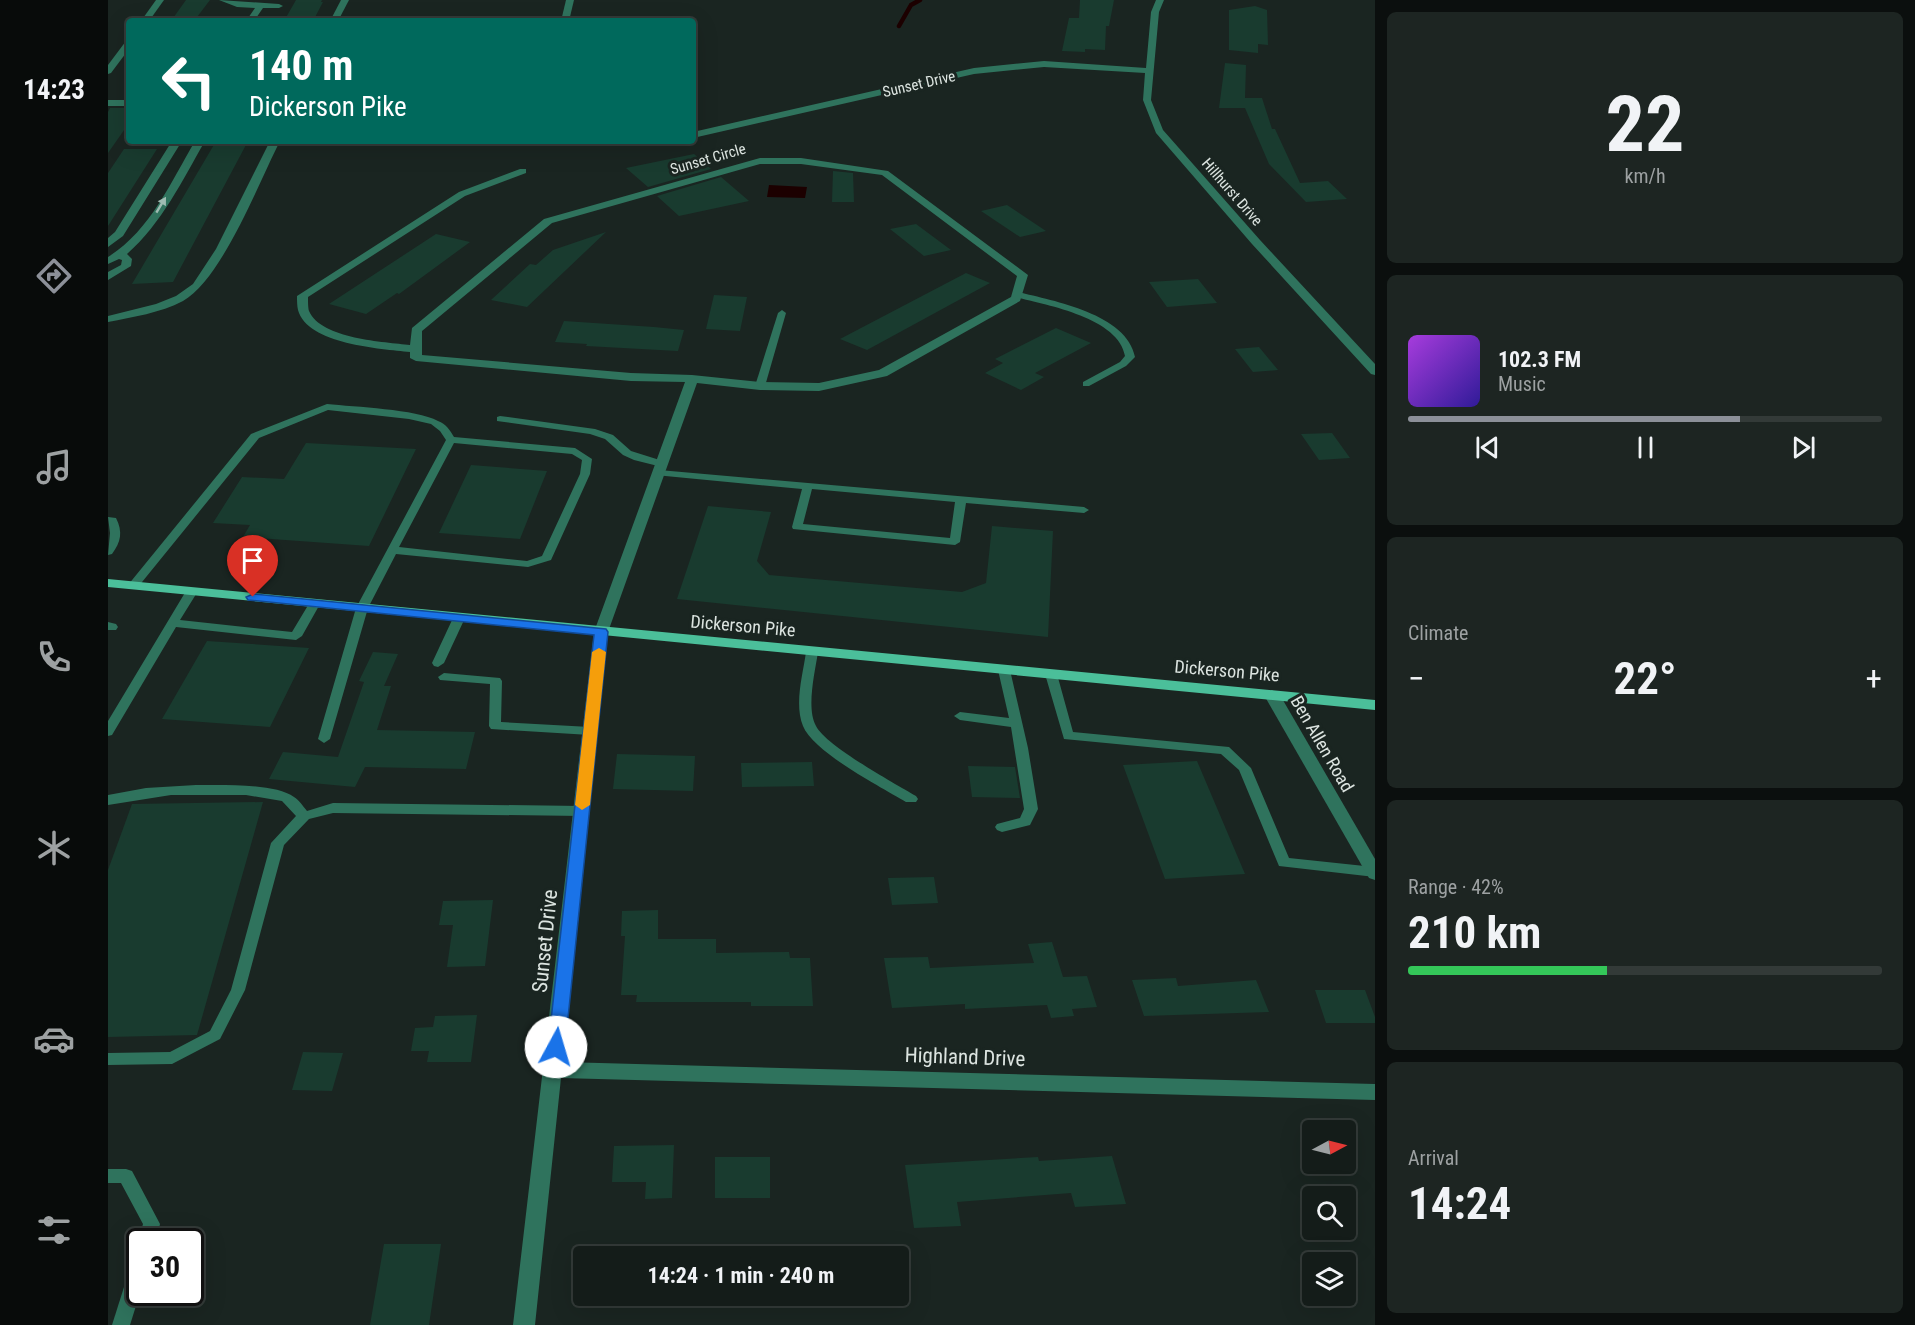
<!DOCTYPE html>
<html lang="en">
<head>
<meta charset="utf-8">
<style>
  :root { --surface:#141c19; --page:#1d2522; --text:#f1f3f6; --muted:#9da1a2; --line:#333a38; --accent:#8c9099 }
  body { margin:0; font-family:"Roboto Condensed",sans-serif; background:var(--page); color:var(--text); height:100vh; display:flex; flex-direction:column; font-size:22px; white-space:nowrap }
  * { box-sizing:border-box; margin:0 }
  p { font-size:20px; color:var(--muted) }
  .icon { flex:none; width:33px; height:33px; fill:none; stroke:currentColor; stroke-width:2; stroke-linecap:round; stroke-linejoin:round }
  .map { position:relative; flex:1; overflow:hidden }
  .details { display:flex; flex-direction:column; gap:12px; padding:12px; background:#0b0f0e; width:540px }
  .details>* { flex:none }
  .top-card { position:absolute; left:18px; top:18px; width:570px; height:126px; border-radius:6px; box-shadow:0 6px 24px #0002,0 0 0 2px var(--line); background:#00695c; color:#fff; overflow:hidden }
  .needle { width:39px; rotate:83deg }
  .tools { position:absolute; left:1194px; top:1120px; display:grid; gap:12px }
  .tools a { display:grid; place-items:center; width:54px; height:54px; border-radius:6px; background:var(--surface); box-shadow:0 6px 24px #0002,0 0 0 2px var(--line); font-size:30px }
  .speed { position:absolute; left:18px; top:1228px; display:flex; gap:12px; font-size:30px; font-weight:700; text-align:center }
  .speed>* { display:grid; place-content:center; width:78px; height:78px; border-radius:50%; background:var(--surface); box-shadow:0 6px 24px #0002,0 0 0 2px var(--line); line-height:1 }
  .speed .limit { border:3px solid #111; border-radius:9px; background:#fff; color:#111 }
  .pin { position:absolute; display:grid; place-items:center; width:51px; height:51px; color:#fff; margin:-62px -26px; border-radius:50% 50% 50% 0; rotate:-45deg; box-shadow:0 0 6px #0007 }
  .pin .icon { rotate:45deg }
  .me { position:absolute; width:66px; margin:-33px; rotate:6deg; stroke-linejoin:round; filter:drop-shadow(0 0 4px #0008) }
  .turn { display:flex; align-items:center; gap:21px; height:126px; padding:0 24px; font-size:27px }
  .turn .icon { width:78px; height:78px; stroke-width:2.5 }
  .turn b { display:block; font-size:42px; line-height:51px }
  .big { font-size:45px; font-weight:700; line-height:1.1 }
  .details .widget { flex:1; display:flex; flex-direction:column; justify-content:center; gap:9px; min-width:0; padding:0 21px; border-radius:9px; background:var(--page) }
  .details .dial { align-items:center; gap:0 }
  .dial b { font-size:78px; line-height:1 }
  .song { display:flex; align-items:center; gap:18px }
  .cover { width:72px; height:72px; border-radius:9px; background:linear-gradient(135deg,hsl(280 70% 55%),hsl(250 70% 35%)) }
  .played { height:6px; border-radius:3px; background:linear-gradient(90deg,var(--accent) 70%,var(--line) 70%) }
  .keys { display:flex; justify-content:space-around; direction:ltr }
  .heat { display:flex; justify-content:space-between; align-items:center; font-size:33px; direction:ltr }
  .charge { height:9px; border-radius:4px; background:linear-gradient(90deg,#34c759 42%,var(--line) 0) }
  .trip { position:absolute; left:465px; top:1246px; width:336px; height:60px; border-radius:6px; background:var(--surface); box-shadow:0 6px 24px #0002,0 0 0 2px var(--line); font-weight:700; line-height:60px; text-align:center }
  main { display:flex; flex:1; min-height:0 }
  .menu { display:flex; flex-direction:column; width:108px; justify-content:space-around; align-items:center; background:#080b0a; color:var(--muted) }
  .menu .icon { width:42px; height:42px }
  .menu .on { color:var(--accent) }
  .menu b { font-size:27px; color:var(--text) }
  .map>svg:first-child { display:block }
  .water { fill:#1c0000 }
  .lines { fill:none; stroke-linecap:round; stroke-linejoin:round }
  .stream { stroke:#1c0000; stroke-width:4.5 }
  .building { fill:#193b2f }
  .service { fill:#2f735d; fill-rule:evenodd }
  .minor { fill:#2f735d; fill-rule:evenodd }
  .tertiary { fill:#2f735d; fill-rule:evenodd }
  .primary { fill:#4bbf9a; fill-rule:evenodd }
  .oneway { fill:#9fbcb2 }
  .route { fill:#1a73e8; stroke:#114b97; stroke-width:1.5 }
  .slow { fill:#f59e0b }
  .labels { text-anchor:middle; stroke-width:6; stroke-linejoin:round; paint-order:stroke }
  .far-street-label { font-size:15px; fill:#dce4e0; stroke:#1a2521 }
  .street-label { font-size:18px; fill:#dce4e0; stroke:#1a2521 }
  .near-street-label { font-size:21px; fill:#dce4e0; stroke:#1a2521 }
</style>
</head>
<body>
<main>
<nav class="menu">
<b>14:23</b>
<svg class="icon on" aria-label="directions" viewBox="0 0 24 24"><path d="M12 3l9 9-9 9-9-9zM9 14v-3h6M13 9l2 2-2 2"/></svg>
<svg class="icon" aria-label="music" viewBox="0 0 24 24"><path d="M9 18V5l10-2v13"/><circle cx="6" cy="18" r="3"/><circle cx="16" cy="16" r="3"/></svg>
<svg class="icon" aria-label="phone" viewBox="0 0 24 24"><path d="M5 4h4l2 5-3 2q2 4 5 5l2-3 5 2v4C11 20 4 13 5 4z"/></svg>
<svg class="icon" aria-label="climate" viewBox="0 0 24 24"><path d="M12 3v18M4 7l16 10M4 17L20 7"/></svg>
<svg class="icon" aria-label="car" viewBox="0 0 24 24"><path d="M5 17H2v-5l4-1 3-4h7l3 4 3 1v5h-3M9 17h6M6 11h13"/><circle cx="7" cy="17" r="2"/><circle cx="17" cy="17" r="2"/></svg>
<svg class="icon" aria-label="filters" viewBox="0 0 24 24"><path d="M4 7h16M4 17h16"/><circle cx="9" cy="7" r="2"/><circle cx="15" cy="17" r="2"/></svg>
</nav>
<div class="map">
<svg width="1267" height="1325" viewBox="0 0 1267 1325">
  <rect width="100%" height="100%" fill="#1a2521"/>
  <polygon class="water" points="661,185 699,187 697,198 659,197"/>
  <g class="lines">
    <polyline class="stream" points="791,26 803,5 812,0"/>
  </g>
  <g class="building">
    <polygon points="78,0 102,0 86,21 63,21"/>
    <polygon points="188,0 214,0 213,2 215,2 205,21 176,21"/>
    <polygon points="972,0 1006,0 1001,26 998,26 997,50 977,49 977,52 954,51 961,18 971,18"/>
    <polygon points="1147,6 1159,10 1160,45 1150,44 1150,53 1121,50 1121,10"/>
    <polygon points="1117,63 1138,65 1137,98 1154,98 1164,129 1167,129 1192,183 1220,181 1239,199 1198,202 1161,164 1137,108 1111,108"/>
    <polygon points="2,108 21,108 21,123 0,153 0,112"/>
    <polygon points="107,143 139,143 65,282 24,284"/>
    <polygon points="16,149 49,149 0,226 0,173"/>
    <polygon points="586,154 603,169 540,187 518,168"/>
    <polygon points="725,171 745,173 746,202 724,202"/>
    <polygon points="613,177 641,201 571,216 549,196"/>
    <polygon points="899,205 938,231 912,237 873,211"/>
    <polygon points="808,224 843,250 816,256 782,229"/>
    <polygon points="498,232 419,307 383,300 422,264 428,265 445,250"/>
    <polygon points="328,234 362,242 291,294 289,293 258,314 221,304"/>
    <polygon points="858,273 882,283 759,350 732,339"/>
    <polygon points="1090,279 1109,303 1059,307 1041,282"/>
    <polygon points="606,295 639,297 632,331 598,329"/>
    <polygon points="456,321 546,327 576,330 570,351 478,346 479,344 447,342"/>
    <polygon points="948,328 983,343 927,373 936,377 913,390 877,373 895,363 887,359"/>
    <polygon points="1151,347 1170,370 1145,372 1127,349"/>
    <polygon points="1224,433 1242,458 1211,460 1193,434"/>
    <polygon points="198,443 308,449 261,546 135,537 142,525 105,523 134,477 176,479"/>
    <polygon points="363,465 439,471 412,539 331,533"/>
    <polygon points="600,506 663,512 649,561 661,575 854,592 878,583 884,526 945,531 940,637 569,599"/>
    <polygon points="99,641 201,648 162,727 54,719"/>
    <polygon points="265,652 290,654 276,686 283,686 269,730 367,732 358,769 257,767 247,787 161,779 175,752 230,757 256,682 251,681"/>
    <polygon points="509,754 587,756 585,791 505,789"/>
    <polygon points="1089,761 1137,874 1057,879 1015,765"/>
    <polygon points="704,762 706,786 634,787 633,763"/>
    <polygon points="860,766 907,767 912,798 864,797"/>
    <polygon points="155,802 89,1035 0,1037 0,870 24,804"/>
    <polygon points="826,877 830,903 784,905 780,878"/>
    <polygon points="385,900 377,966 339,967 345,925 331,925 335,901"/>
    <polygon points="550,910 550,939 608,939 608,953 681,952 682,958 702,958 705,1006 643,1006 643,1002 528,1002 529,995 513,995 517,936 513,936 514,911"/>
    <polygon points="944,942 955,977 979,976 989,1007 964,1009 966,1016 943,1018 939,1005 857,1009 857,1004 784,1008 776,958 820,957 822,968 926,963 920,944"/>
    <polygon points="1068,978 1070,986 1148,980 1161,1012 1036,1016 1024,980"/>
    <polygon points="1207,990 1257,990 1267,1017 1267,1023 1218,1023"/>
    <polygon points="369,1015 363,1062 319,1062 321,1051 303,1051 307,1028 325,1027 327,1016"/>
    <polygon points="195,1052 235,1053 224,1091 184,1090"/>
    <polygon points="566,1145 564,1198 537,1199 538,1182 504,1182 506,1146"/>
    <polygon points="1004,1156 1018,1204 967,1207 963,1193 849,1202 853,1226 806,1228 797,1165 930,1157 931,1161"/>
    <rect x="607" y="1157" width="55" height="41"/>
    <polygon points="276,1244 333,1244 321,1325 262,1325"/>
  </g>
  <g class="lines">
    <g class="service">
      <path d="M 910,292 C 946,301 1019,314 1027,357 L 1018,366 L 981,386 L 975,386 L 975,382 L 1012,362 L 1017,356 C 1011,318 939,305 907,297 L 907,293 Z"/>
      <polygon points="674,310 678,313 657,386 652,389 649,388 647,386 670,313"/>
      <path d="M 219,404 C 247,407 308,409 330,421 C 338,424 342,430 346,437 L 467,448 L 484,459 L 482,474 L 443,560 L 420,567 L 288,554 L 260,608 L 222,739 L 216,743 L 210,739 L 248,608 L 338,440 L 332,431 L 323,424 L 301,419 L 220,410 L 151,438 L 30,587 L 22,587 L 20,585 L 143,434 ZM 346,443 L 464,454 L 474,460 L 472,474 L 434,556 L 419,561 L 291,547 Z"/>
      <polygon points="392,416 487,429 505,435 523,451 558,462 559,464 554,467 526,460 515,455 497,439 482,434 389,421 389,417"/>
      <path d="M 551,470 L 976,507 L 981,510 L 976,513 L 858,503 L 852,542 L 847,545 L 685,529 L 684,527 L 694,489 L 547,475 L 546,473 L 547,471 ZM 704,489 L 847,502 L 842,538 L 695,524 Z"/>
      <path d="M 0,517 L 8,518 C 15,532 13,542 4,554 L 0,555 L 2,533 Z"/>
      <polygon points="84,588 90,591 72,620 184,632 202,602 210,602 212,604 194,636 188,640 68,627 4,735 0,736 0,721 78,591"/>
      <polygon points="351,614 357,618 336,663 330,667 326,666 324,663 345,618"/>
      <polygon points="0,622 8,624 10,627 8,630 0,630"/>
      <path d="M 704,648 L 710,652 C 707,672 698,708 708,726 C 718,746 786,783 808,796 L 810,799 L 808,802 L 798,802 C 773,787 705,752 695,726 C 686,704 695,674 698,652 Z"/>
      <polygon points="896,666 902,670 920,748 930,809 922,825 894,832 889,830 887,827 889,824 912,818 916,809 903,727 852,720 846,716 852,712 901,718 890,670"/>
      <polygon points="943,670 949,674 965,732 1121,747 1143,768 1181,858 1266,867 1267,877 1171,866 1131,770 1113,754 956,739 937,674"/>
      <polygon points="336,673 392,678 394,681 393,722 482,727 488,731 482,735 383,729 381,726 382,684 332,680 330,677"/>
      <path d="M 88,785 C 112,785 167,783 186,797 C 191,800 195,806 199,811 L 225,803 L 474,806 L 479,808 L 481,811 L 479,814 L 474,816 L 225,813 L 201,819 L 176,845 L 137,990 L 112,1039 L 64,1064 L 0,1065 L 0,1053 L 62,1052 L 102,1031 L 123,990 L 163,843 L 188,816 L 174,801 L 138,795 L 63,795 L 0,805 L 0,795 L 38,788 Z"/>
      <polygon points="0,1169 18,1169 24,1171 52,1224 48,1242 32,1242 32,1244 30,1242 35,1224 13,1183 0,1183"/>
      <polygon points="32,1257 32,1293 22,1325 4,1325 23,1265 26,1259"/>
    </g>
    <g class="minor">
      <polygon points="48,0 56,0 41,21 33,21"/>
      <polygon points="111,0 171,4 175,6 171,8 155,8 146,21 138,21 147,8 129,7"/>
      <polygon points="233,0 241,0 230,21 222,21"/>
      <polygon points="458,0 466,0 461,21 453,21"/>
      <polygon points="1048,0 1056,0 1051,12 1043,100 1055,130 1152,240 1267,364 1267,375 1263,374 1144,244 1048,133 1035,100 1037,73 936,67 866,74 585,138 585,132 866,68 936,61 1038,68 1043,12"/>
      <polygon points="18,41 21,41 21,49 3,73 0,74 0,65"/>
      <rect x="0" y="100" width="21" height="6"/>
      <polygon points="64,141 74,141 15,236 0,247 0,238 7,232"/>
      <path d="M 87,141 L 97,141 C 74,181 54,223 19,254 L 24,259 L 23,266 L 0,280 L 0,272 L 13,265 L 14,260 L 11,259 L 0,264 L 0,257 C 42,231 63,182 87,141 Z"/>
      <path d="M 162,141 L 172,141 C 151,182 114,279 75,301 C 52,313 25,317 0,322 L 0,316 L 48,304 L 68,296 L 85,284 L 108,249 Z"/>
      <path d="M 652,158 L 693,158 L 780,171 L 920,275 L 912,301 L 779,376 L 711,391 L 652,390 L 589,383 L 500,632 L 455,1062 L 1267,1084 L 1267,1100 L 453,1078 L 427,1325 L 405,1325 L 486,632 L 577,382 L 523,381 L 308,361 L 302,358 L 302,352 C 273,349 199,344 190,310 C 189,306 189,300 189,296 L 351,192 L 412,169 L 418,169 L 418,173 L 357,196 L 200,297 C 200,301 200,308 201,311 C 213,339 277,342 302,345 L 304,328 L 436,219 ZM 652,164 L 693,164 L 774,175 L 909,276 L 903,297 L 771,370 L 711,383 L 652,382 L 584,375 L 523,373 L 314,355 L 314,331 L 444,223 Z"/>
    </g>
    <polygon class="tertiary" points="1164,690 1172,695 1267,859 1267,880 1261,878 1156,695"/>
    <polygon class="primary" points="0,579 1267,700 1267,710 0,587"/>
  </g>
  <defs><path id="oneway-solid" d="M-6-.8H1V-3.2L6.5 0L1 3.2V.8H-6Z" transform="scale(1.5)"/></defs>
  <use class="oneway" href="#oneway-solid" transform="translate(53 205) rotate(-59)"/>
  <polygon class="route" points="145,594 498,629 500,632 457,1047 455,1052 448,1054 442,1052 440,1047 486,635 140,600 138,597"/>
  <polygon class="slow" points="491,648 498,652 482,805 474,810 467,805 484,652"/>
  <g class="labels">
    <g class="far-street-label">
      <text transform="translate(811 84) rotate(-13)" y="5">Sunset Drive</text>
      <text transform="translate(600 159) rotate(-16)" y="5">Sunset Circle</text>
      <text transform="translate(1124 192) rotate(49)" y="5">Hillhurst Drive</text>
    </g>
    <g class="street-label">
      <text transform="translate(635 626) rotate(5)" y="6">Dickerson Pike</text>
      <text transform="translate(1119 671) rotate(5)" y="6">Dickerson Pike</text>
      <text transform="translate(1214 744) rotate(60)" y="6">Ben Allen Road</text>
    </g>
    <g class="near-street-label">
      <text transform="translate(437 941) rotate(-84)" y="7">Sunset Drive</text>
      <text transform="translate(857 1057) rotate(2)" y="7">Highland Drive</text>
    </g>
  </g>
</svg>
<div class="tools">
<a><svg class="needle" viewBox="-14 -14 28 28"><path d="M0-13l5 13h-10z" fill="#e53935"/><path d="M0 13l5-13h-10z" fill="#9da1a2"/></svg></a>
<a><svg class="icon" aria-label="search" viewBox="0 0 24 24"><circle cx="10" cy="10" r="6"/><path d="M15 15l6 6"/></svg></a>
<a><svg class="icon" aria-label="layers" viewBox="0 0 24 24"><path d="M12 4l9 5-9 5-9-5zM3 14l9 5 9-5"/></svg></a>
</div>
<div class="speed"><div class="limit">30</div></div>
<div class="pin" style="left:145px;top:597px;background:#d93025"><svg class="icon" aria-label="arrive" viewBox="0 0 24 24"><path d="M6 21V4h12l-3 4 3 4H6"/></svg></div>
<svg class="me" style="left:448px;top:1047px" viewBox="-20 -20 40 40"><circle r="19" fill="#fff"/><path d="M0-13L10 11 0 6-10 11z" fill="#1a73e8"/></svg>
<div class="trip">14:24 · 1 min · 240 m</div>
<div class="top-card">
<div class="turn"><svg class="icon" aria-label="left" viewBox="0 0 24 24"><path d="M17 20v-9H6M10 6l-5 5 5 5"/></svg><div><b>140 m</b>Dickerson Pike</div></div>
</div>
</div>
<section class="details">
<div class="widget dial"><b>22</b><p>km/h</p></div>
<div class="widget">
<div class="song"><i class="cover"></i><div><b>102.3 FM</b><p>Music</p></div></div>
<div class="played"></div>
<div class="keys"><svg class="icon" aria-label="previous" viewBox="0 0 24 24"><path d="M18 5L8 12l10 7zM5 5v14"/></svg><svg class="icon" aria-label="pause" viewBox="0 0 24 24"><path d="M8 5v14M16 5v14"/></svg><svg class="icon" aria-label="next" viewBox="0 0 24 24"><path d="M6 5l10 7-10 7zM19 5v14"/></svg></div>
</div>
<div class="widget"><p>Climate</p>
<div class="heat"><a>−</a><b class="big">22°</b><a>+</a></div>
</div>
<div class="widget"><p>Range · 42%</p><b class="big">210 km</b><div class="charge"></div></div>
<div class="widget"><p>Arrival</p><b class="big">14:24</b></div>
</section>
</main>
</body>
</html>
